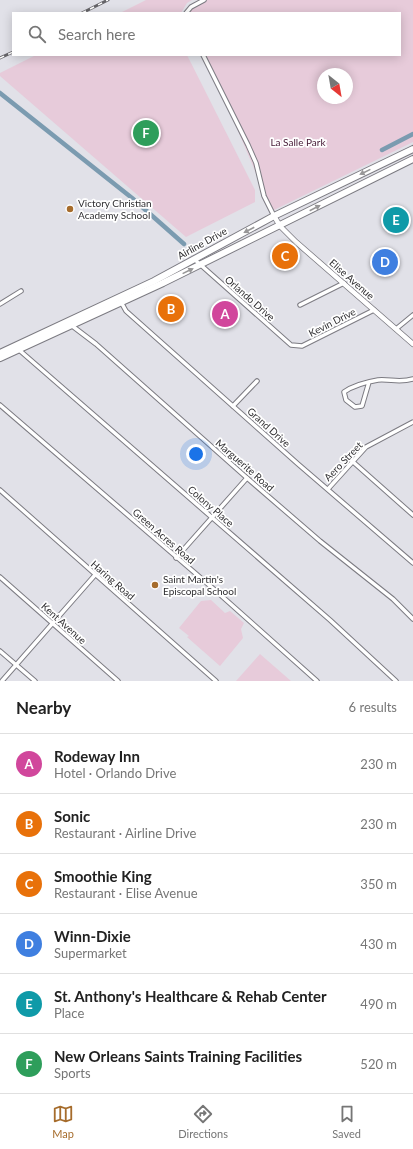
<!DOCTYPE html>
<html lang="en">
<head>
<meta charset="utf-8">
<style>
	:root { --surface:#fff; --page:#f2f2f2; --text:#222; --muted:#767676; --line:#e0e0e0; --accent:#a66c2c }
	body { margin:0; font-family:Lato,sans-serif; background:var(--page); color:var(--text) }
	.compass { position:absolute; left:317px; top:68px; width:36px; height:36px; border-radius:50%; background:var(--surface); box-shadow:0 2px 10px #0003; rotate:149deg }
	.you { position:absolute; left:196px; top:454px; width:14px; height:14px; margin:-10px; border:3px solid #fff; border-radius:50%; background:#1a73e8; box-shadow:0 0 0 6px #1a73e833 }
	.badge { display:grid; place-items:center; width:26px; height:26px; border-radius:50%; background:var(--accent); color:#fff; font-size:13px; font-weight:700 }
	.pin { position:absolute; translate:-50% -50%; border:2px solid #fff; box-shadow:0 1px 4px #0006 }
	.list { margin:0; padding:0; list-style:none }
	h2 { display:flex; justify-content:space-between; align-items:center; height:52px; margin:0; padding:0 16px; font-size:17px }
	h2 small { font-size:13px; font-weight:400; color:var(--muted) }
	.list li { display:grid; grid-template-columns:26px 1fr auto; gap:12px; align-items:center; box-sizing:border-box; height:60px; padding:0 16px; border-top:1px solid var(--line) }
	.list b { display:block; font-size:15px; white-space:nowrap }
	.list p { margin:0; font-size:13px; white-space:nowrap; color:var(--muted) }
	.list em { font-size:13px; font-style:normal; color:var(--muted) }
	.icon { flex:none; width:22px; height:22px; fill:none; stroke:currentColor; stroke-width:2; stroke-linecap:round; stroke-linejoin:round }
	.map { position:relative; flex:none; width:413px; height:681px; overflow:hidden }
	.search { position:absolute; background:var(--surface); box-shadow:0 2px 10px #0003; left:12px; right:12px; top:12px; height:44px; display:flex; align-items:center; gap:10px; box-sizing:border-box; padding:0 14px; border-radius:0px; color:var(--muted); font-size:15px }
	.sheet { height:412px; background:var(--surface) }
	nav { display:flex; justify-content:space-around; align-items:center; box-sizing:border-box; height:56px; border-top:1px solid var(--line); background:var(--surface); font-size:11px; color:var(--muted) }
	nav a { display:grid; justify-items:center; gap:2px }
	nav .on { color:var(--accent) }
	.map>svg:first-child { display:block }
</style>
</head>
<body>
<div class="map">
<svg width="413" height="681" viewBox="0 0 413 681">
	<rect width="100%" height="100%" fill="#e1e1e8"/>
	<g fill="#e7cbda" fill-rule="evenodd">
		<path d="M146 0H192L187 3 181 13H120Z"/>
		<path d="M198 0H413V142L272 211 206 55H400V13H188L187 11ZM323 74H347V98H323Z"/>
		<path d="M36 55H187L255 190V202L186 237 0 76V73Z"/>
		<path d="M211 600 225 613 230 611 244 623 241 629 243 638 220 666 187 637 189 636 179 628 201 601Z"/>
		<path d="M260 654 291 681H236Z"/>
	</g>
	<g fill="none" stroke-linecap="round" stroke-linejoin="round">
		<g stroke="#7b9bb0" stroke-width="4.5">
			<path d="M0 93 132 198 184 244"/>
			<path d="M382 150 413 134"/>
		</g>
		<defs>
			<g id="minor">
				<path d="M186 13 191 7 204 0"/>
				<path d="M203 55 248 145 256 163 264 196 274 216"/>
				<path d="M194 259 291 345 302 346 374 310"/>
				<path d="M121 302 126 311 298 464 413 563"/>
				<path d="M0 304 21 291"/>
				<path d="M300 305 344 283"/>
				<path d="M71 325 96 344 247 478 320 541 393 599 413 619"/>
				<path d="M396 329 413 315"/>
				<path d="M18 349 330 620 396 681"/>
				<path d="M369 382 362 406 355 407 346 400 344 392C354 385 366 382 378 380 390 379 400 383 413 379"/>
				<path d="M0 405 216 591 317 681"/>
				<path d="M233 406 257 381"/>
				<path d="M352 461 413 515"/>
				<path d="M328 489 366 447 413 422"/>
				<path d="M0 490 216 681"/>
				<path d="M176 558 247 478"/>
				<path d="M0 577 118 681"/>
				<path d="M0 651 35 681"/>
				<path d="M2 681 95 575"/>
			</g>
			<path id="tertiary" d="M274 216 280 226 296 242 413 344"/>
			<g id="trunk">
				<path d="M0 353 154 281 274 216 413 149"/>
				<path d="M0 358 163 283 413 159"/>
			</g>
		</defs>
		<use href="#minor" stroke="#7c7b82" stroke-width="5.5"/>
		<use href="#tertiary" stroke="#7c7b82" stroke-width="6"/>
		<use href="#trunk" stroke="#7c7b82" stroke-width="8"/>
		<use href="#minor" stroke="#fff" stroke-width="3.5"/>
		<use href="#tertiary" stroke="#fff" stroke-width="4.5"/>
		<use href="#trunk" stroke="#fff" stroke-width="6"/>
		<defs>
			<g id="rail">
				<path d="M82 13 108 0"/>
				<path d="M0 58 13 52"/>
			</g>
		</defs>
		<use href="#rail" stroke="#656468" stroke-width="3"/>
		<use href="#rail" stroke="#fff" stroke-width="1.5" stroke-dasharray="4.5" stroke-linecap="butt"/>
	</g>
	<defs><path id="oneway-solid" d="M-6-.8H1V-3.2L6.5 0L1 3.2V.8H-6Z"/></defs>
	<g fill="#989798">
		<use href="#oneway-solid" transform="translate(365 172) rotate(154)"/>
		<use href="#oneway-solid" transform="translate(315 208) rotate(-27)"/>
		<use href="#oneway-solid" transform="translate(249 230) rotate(152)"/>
		<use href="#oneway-solid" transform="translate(188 271) rotate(-26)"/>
	</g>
	<g fill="#a66c2c" stroke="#fff" stroke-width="1.5">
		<circle cx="70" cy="209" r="4"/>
		<circle cx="155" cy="585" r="4"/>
	</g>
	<g text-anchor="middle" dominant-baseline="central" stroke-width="3.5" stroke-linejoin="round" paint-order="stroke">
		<g font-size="10" fill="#451935" stroke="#fff">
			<text x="298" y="142">La Salle Park</text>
		</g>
		<g font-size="10" fill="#302f32" stroke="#fff" text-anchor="start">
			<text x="78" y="203">Victory Christian<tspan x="78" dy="12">Academy School</tspan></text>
			<text x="163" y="579">Saint Martin's<tspan x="163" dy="12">Episcopal School</tspan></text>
		</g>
		<g font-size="10" fill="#302f32" stroke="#fff">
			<text transform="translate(202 243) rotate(-29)">Airline Drive</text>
			<text transform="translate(352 279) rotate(41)">Elise Avenue</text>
			<text transform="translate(250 298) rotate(41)">Orlando Drive</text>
			<text transform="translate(332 322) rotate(-27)">Kevin Drive</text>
			<text transform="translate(269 427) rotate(42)">Grand Drive</text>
			<text transform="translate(343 461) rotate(-46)">Aero Street</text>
			<text transform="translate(245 465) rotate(41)">Marguerite Road</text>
			<text transform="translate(211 506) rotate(41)">Colony Place</text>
			<text transform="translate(164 536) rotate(41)">Green Acres Road</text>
			<text transform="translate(113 580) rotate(41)">Haring Road</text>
			<text transform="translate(64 623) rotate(42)">Kent Avenue</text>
		</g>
	</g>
</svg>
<svg class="compass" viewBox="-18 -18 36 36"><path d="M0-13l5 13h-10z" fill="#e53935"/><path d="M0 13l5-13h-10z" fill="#767676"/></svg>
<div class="you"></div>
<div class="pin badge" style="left:225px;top:314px;background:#d1479c">A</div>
<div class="pin badge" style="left:171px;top:309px;background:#e8710a">B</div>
<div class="pin badge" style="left:285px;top:256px;background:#e8710a">C</div>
<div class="pin badge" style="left:385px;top:262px;background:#3f7fe0">D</div>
<div class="pin badge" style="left:396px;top:220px;background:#0f9aa8">E</div>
<div class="pin badge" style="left:146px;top:133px;background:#2e9e5b">F</div>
<div class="search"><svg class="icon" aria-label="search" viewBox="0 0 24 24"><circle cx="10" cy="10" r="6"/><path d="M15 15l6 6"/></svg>Search here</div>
</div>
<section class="sheet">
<h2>Nearby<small>6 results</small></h2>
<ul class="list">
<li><span class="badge" style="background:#d1479c">A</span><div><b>Rodeway Inn</b><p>Hotel · Orlando Drive</p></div><em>230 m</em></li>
<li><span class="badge" style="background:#e8710a">B</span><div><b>Sonic</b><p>Restaurant · Airline Drive</p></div><em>230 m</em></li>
<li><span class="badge" style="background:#e8710a">C</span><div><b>Smoothie King</b><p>Restaurant · Elise Avenue</p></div><em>350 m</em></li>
<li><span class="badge" style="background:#3f7fe0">D</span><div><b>Winn-Dixie</b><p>Supermarket</p></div><em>430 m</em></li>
<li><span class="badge" style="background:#0f9aa8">E</span><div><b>St. Anthony's Healthcare &amp; Rehab Center</b><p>Place</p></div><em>490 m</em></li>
<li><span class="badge" style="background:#2e9e5b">F</span><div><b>New Orleans Saints Training Facilities</b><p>Sports</p></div><em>520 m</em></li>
</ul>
</section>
<nav>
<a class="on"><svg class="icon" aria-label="map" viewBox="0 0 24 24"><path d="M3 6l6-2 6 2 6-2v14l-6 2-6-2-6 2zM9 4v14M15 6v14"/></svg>Map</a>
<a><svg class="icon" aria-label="directions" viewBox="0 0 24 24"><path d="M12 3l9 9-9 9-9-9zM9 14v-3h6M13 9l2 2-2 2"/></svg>Directions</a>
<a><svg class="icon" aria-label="saved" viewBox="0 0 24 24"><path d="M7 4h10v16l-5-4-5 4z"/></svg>Saved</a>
</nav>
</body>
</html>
